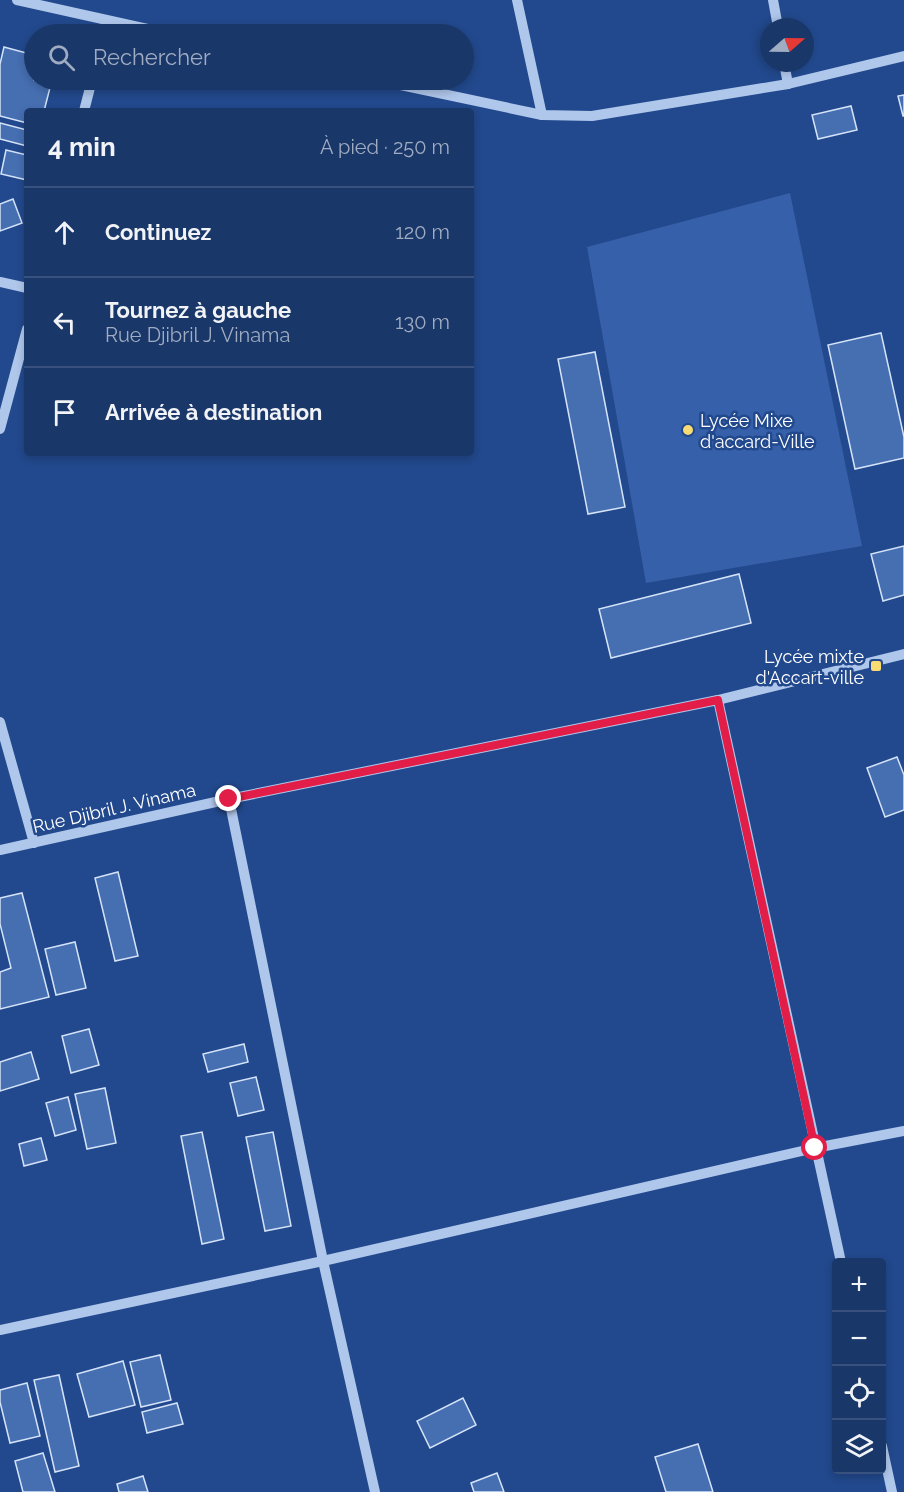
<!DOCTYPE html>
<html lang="fr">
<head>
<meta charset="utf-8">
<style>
	:root { --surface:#1a376a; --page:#274272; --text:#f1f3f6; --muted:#9facc1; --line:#38517e }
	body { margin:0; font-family:Raleway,sans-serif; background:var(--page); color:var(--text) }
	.controls { position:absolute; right:18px; bottom:18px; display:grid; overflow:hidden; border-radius:6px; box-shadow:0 3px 9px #0003 }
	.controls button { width:54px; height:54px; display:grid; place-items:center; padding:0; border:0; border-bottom:2px solid var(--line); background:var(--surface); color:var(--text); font:30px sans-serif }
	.compass { position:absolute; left:760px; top:18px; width:54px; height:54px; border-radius:50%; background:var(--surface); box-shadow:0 3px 9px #0003; rotate:70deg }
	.stop { position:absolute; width:18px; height:18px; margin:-14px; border:4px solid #e11d48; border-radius:50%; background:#fff }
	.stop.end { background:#e11d48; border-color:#fff; box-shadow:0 2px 6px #0008 }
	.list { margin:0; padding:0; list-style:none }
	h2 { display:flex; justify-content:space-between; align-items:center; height:78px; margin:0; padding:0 24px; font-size:26px }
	h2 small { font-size:20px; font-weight:400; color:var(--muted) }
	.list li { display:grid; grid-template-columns:39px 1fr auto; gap:18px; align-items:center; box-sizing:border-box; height:90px; padding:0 24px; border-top:2px solid var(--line) }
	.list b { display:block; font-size:22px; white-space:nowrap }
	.list p { margin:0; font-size:20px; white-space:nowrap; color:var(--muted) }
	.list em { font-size:20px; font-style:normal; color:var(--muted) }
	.icon { flex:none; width:33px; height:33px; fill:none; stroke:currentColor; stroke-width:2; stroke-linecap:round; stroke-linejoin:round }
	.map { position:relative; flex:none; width:904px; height:1492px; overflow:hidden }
	.search { position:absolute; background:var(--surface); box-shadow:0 3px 9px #0003; left:24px; top:24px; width:450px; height:66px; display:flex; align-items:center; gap:15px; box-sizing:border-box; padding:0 21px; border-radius:33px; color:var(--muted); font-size:22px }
	.panel { position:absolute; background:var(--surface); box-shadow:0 3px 9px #0003; left:24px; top:108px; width:450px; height:348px; border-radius:6px }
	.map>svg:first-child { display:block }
</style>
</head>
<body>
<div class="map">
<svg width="904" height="1492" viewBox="0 0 904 1492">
	<rect width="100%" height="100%" fill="#22498d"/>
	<path fill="#3661aa" d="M790 193 862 546 646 583 587 247Z"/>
	<g fill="#466fb2" stroke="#d5e3f9" stroke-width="1.5">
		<path d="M4 47 34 55V80H52L44 111H27V123L0 116V64Z"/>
		<path d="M904 95V116H903L898 96Z"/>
		<path d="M851 106 857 130 818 139 812 115Z"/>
		<path d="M0 123 27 130V146L0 139Z"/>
		<path d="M6 150 27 155V180L1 174Z"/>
		<path d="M13 199 22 223 0 231V204Z"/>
		<path d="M881 333 904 437V458L855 469 828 345Z"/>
		<path d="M595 352 625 507 588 514 558 359Z"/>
		<path d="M904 546V595L883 601 871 554Z"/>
		<path d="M739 574 751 623 611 658 599 609Z"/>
		<path d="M897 757 904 775V810L885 817 867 768Z"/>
		<path d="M118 872 138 956 115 961 95 878Z"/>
		<path d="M22 893 49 997 0 1009V972L11 968 0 924V898Z"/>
		<path d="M75 942 86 988 56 995 45 949Z"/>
		<path d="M89 1029 99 1065 71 1073 62 1036Z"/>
		<path d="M244 1044 248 1062 208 1072 203 1054Z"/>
		<path d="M31 1052 39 1079 0 1091V1062Z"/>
		<path d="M256 1077 264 1110 238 1116 230 1083Z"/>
		<path d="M105 1088 116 1143 87 1149 75 1094Z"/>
		<path d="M68 1097 76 1130 55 1136 46 1103Z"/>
		<path d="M202 1132 224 1239 202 1244 181 1136Z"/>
		<path d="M273 1132 291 1226 265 1231 246 1137Z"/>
		<path d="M41 1138 47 1160 24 1166 19 1144Z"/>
		<path d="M160 1355 171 1400 141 1407 130 1362Z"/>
		<path d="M123 1361 135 1405 89 1417 77 1374Z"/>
		<path d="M59 1375 79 1466 55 1472 34 1380Z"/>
		<path d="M27 1383 40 1436 10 1443 0 1402V1390Z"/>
		<path d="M463 1398 476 1425 430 1448 417 1421Z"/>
		<path d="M177 1403 183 1424 147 1433 142 1412Z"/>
		<path d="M698 1444 713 1492H666L655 1457Z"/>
		<path d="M43 1453 55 1492H23L15 1461Z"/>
		<path d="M497 1473 504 1492H474L471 1483Z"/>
		<path d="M143 1476 148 1492H119L117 1484Z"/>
	</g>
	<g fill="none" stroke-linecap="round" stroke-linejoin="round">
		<g stroke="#b0c7ec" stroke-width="10">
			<path d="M17 0 170 34"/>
			<path d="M517 0 542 115"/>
			<path d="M773 0 778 27"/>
			<path d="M104 34 107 21"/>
			<path d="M784 63 788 84"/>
			<path d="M377 80 542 115 592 116 788 84 904 56"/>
			<path d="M84 111 92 80"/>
			<path d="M0 282 27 288"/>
			<path d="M0 429 27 329"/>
			<path d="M718 700 841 1262"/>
			<path d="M0 722 34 843"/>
			<path d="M229 799 323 1261 375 1492"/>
			<path d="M0 850 229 799 718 700 904 654"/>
			<path d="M0 1330 323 1261 815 1148 904 1131"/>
			<path d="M882 1446 892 1492"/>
		</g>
	</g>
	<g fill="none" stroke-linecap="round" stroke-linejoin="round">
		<path stroke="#e11d48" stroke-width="8" d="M229 799 718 700 815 1148"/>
	</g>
	<g fill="#f8db72" stroke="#22498d" stroke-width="2">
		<circle cx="688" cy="430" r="6"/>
		<rect x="870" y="660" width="12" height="12" rx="3"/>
	</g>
	<g text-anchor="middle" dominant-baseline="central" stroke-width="5" stroke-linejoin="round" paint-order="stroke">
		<g font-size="18" fill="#fff" stroke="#22498d" text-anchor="start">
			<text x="700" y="420">Lycée Mixe<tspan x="700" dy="21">d'accard-Ville</tspan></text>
			<text x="864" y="656" text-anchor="end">Lycée mixte<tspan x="864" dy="21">d'Accart-ville</tspan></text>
		</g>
		<g font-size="18" fill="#fff" stroke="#22498d">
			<text transform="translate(114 808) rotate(-13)">Rue Djibril J. Vinama</text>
		</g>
	</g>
</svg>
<div class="controls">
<button>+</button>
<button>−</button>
<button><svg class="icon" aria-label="locate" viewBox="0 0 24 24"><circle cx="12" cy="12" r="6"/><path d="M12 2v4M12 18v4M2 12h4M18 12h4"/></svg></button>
<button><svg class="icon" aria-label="layers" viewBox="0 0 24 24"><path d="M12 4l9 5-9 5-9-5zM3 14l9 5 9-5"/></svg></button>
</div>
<svg class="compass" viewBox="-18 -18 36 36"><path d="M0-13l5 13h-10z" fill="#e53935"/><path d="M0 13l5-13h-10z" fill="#9facc1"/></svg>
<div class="stop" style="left:815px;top:1148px"></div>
<div class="stop end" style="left:229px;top:799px"></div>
<div class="search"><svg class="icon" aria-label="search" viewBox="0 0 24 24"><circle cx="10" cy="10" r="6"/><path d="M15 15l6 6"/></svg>Rechercher</div>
<section class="panel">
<h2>4 min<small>À pied · 250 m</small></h2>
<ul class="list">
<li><svg class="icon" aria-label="ahead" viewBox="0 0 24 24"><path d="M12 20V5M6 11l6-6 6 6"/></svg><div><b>Continuez</b></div><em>120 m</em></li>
<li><svg class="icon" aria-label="left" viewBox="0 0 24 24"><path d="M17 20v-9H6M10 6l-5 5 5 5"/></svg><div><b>Tournez à gauche</b><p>Rue Djibril J. Vinama</p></div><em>130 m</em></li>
<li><svg class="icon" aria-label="arrive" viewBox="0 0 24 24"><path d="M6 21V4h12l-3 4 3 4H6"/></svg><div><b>Arrivée à destination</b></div></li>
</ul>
</section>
</div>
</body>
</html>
